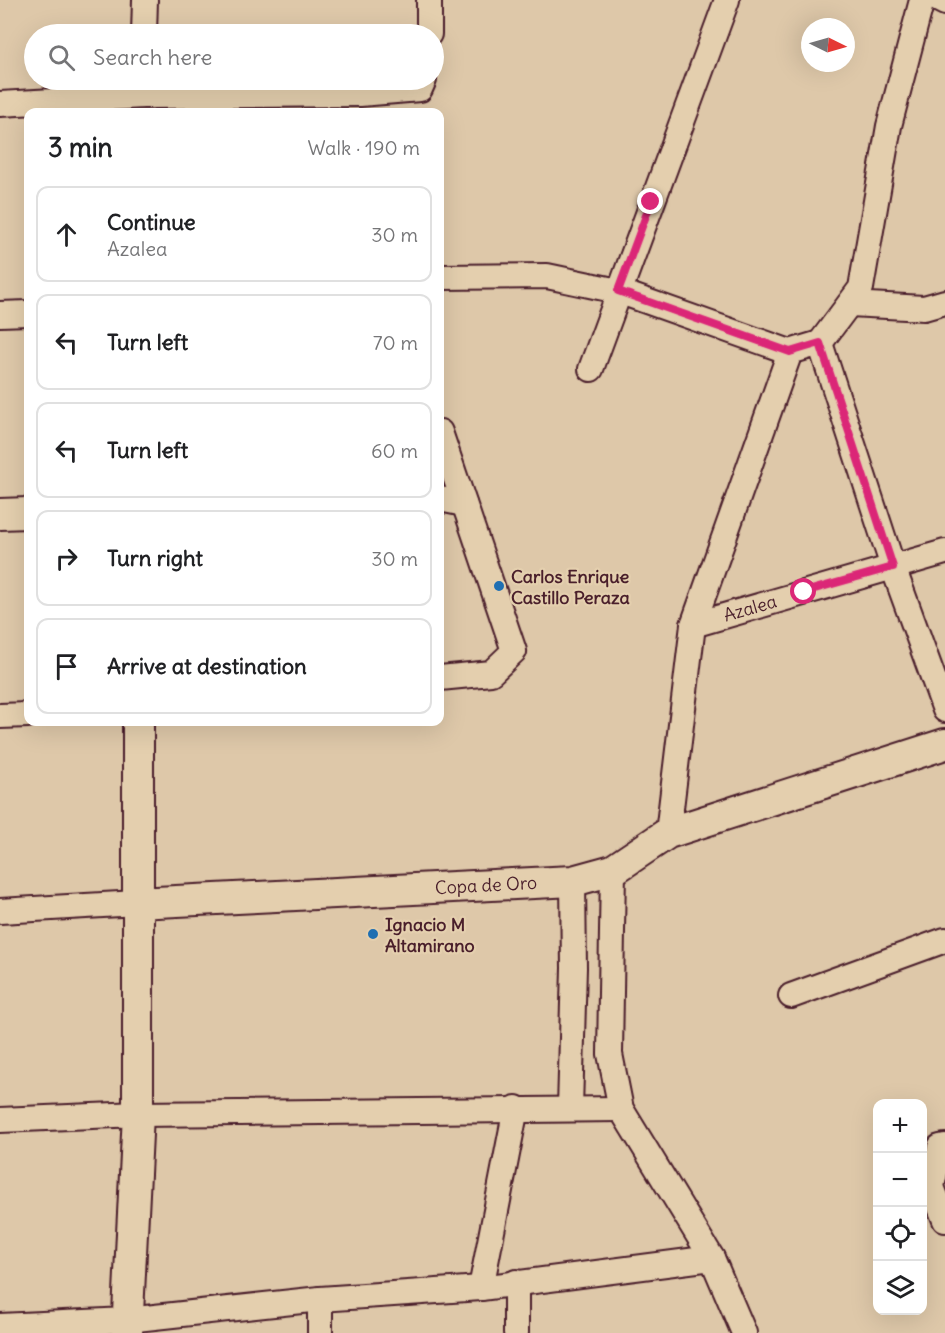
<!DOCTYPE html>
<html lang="en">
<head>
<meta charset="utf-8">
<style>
	:root { --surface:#fff; --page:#f6f6f6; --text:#202124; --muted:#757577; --line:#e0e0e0 }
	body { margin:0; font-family:Delius,sans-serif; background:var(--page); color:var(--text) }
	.controls { position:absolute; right:18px; bottom:18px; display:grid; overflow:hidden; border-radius:12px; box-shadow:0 6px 24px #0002 }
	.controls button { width:54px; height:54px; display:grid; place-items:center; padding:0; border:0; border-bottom:2px solid var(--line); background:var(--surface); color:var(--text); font:30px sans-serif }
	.compass { position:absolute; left:801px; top:18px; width:54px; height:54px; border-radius:50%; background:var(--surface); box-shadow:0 6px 24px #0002; rotate:95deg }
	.stop { position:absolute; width:18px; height:18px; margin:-14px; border:4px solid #db2777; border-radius:50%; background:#fff }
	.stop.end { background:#db2777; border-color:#fff; box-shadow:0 2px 6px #0008 }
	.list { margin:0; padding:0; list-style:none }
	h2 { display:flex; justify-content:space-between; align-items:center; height:78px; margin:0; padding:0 24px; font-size:26px }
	h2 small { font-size:20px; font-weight:400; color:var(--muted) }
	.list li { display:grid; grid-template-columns:39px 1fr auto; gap:18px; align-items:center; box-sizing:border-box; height:96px; margin:0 12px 12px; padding:0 12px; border:2px solid var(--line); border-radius:12px }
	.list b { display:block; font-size:22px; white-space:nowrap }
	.list p { margin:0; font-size:20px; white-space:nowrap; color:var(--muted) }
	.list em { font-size:20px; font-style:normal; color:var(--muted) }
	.icon { flex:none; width:33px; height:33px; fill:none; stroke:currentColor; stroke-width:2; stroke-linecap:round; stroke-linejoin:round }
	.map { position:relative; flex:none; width:945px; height:1333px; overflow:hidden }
	.search { position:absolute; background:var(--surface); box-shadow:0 6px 24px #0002; left:24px; top:24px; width:420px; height:66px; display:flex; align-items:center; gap:15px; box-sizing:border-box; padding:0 21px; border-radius:33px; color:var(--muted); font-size:22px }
	.panel { position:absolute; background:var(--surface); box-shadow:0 6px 24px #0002; left:24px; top:108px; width:420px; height:618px; border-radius:12px }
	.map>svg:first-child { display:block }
</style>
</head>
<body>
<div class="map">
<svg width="945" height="1333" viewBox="0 0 945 1333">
	<rect width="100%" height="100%" fill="#dec8a9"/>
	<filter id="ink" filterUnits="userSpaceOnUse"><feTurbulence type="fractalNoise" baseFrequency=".0167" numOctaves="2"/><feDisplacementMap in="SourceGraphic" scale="12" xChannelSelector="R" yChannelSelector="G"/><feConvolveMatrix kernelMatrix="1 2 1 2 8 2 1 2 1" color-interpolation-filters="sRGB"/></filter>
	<g filter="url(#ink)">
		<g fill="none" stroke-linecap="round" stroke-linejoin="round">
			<defs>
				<g id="minor">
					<path d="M429 0V34"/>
					<path d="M939 0 945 3"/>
					<path d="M144 34 145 0"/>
					<path d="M0 104 143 96 360 94 420 89 424 80"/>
					<path d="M440 277 547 276 618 291 790 352 820 343 893 567 945 710"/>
					<path d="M850 304 924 308 945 302"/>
					<path d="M0 314 28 313"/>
					<path d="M820 343 861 288 889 126 922 0"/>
					<path d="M591 369 727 0"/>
					<path d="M440 432 514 651 491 673 440 678"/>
					<path d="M440 499 464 504"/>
					<path d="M693 625 945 552"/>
					<path d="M0 716 28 715"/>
					<path d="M668 833 693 625 790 352"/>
					<path d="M613 870 610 1054 621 1109 712 1258 744 1333"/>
					<path d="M0 911 137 903"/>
					<path d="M791 996 945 940"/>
					<path d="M570 1108 574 968 573 881"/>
					<path d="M0 1120 138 1114 621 1109"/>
					<path d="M945 1146 940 1147 932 1187 945 1220"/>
					<path d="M481 1288 516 1108"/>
					<path d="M0 1326 127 1320 320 1299 481 1288 712 1258"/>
					<path d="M320 1333V1299"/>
					<path d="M516 1333V1282"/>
				</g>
				<g id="tertiary">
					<path d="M0 514 28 513"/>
					<path d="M137 903 573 881 613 870 668 833 945 744"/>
					<path d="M127 1333 138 1114V722"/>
				</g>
			</defs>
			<use href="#minor" stroke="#4a1f2b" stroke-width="28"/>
			<use href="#tertiary" stroke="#4a1f2b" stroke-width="34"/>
			<use href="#minor" stroke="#e4cfae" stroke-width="24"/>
			<use href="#tertiary" stroke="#e4cfae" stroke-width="30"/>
		</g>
	</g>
	<g fill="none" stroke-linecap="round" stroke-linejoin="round" filter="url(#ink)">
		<path stroke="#db2777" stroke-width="8" d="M651 202 618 291 790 352 820 343 893 567 804 592"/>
	</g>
	<g fill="#1f6fb2" stroke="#e4cfae" stroke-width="2">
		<circle cx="499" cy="586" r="6"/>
		<circle cx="373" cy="934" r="6"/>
	</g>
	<g text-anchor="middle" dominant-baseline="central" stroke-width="4.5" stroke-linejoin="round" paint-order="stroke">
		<g font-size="18" font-weight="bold" fill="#4a1f2b" stroke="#e4cfae" text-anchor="start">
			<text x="511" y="576">Carlos Enrique<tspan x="511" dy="21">Castillo Peraza</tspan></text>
			<text x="385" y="924">Ignacio M<tspan x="385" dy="21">Altamirano</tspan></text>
		</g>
		<g font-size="18" fill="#4a1f2b" stroke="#e4cfae">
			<text transform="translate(750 608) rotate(-16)">Azalea</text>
			<text transform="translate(486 885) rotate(-3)">Copa de Oro</text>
		</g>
	</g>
</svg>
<div class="controls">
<button>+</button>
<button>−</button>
<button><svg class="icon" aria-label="locate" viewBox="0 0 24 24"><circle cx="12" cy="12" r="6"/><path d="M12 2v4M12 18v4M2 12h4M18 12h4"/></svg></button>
<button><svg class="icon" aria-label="layers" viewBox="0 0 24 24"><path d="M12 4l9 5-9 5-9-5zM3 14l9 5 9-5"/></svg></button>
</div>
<svg class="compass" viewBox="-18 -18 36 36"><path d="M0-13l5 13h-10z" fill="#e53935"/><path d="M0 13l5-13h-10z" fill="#757577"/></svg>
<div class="stop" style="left:804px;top:592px"></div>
<div class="stop end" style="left:651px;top:202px"></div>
<div class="search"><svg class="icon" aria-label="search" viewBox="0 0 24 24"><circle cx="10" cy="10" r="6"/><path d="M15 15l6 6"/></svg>Search here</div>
<section class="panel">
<h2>3 min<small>Walk · 190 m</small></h2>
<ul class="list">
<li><svg class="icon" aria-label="ahead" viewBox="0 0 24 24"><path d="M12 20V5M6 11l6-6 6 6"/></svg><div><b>Continue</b><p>Azalea</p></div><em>30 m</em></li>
<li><svg class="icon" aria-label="left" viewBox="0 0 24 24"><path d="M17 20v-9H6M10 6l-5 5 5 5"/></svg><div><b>Turn left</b></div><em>70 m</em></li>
<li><svg class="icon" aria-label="left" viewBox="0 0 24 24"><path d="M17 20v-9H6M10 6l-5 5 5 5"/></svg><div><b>Turn left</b></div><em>60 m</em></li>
<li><svg class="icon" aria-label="right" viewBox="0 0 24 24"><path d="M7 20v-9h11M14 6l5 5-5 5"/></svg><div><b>Turn right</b></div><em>30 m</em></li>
<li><svg class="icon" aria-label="arrive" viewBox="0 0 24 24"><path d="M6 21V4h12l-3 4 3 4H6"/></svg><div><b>Arrive at destination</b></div></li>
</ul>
</section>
</div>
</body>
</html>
